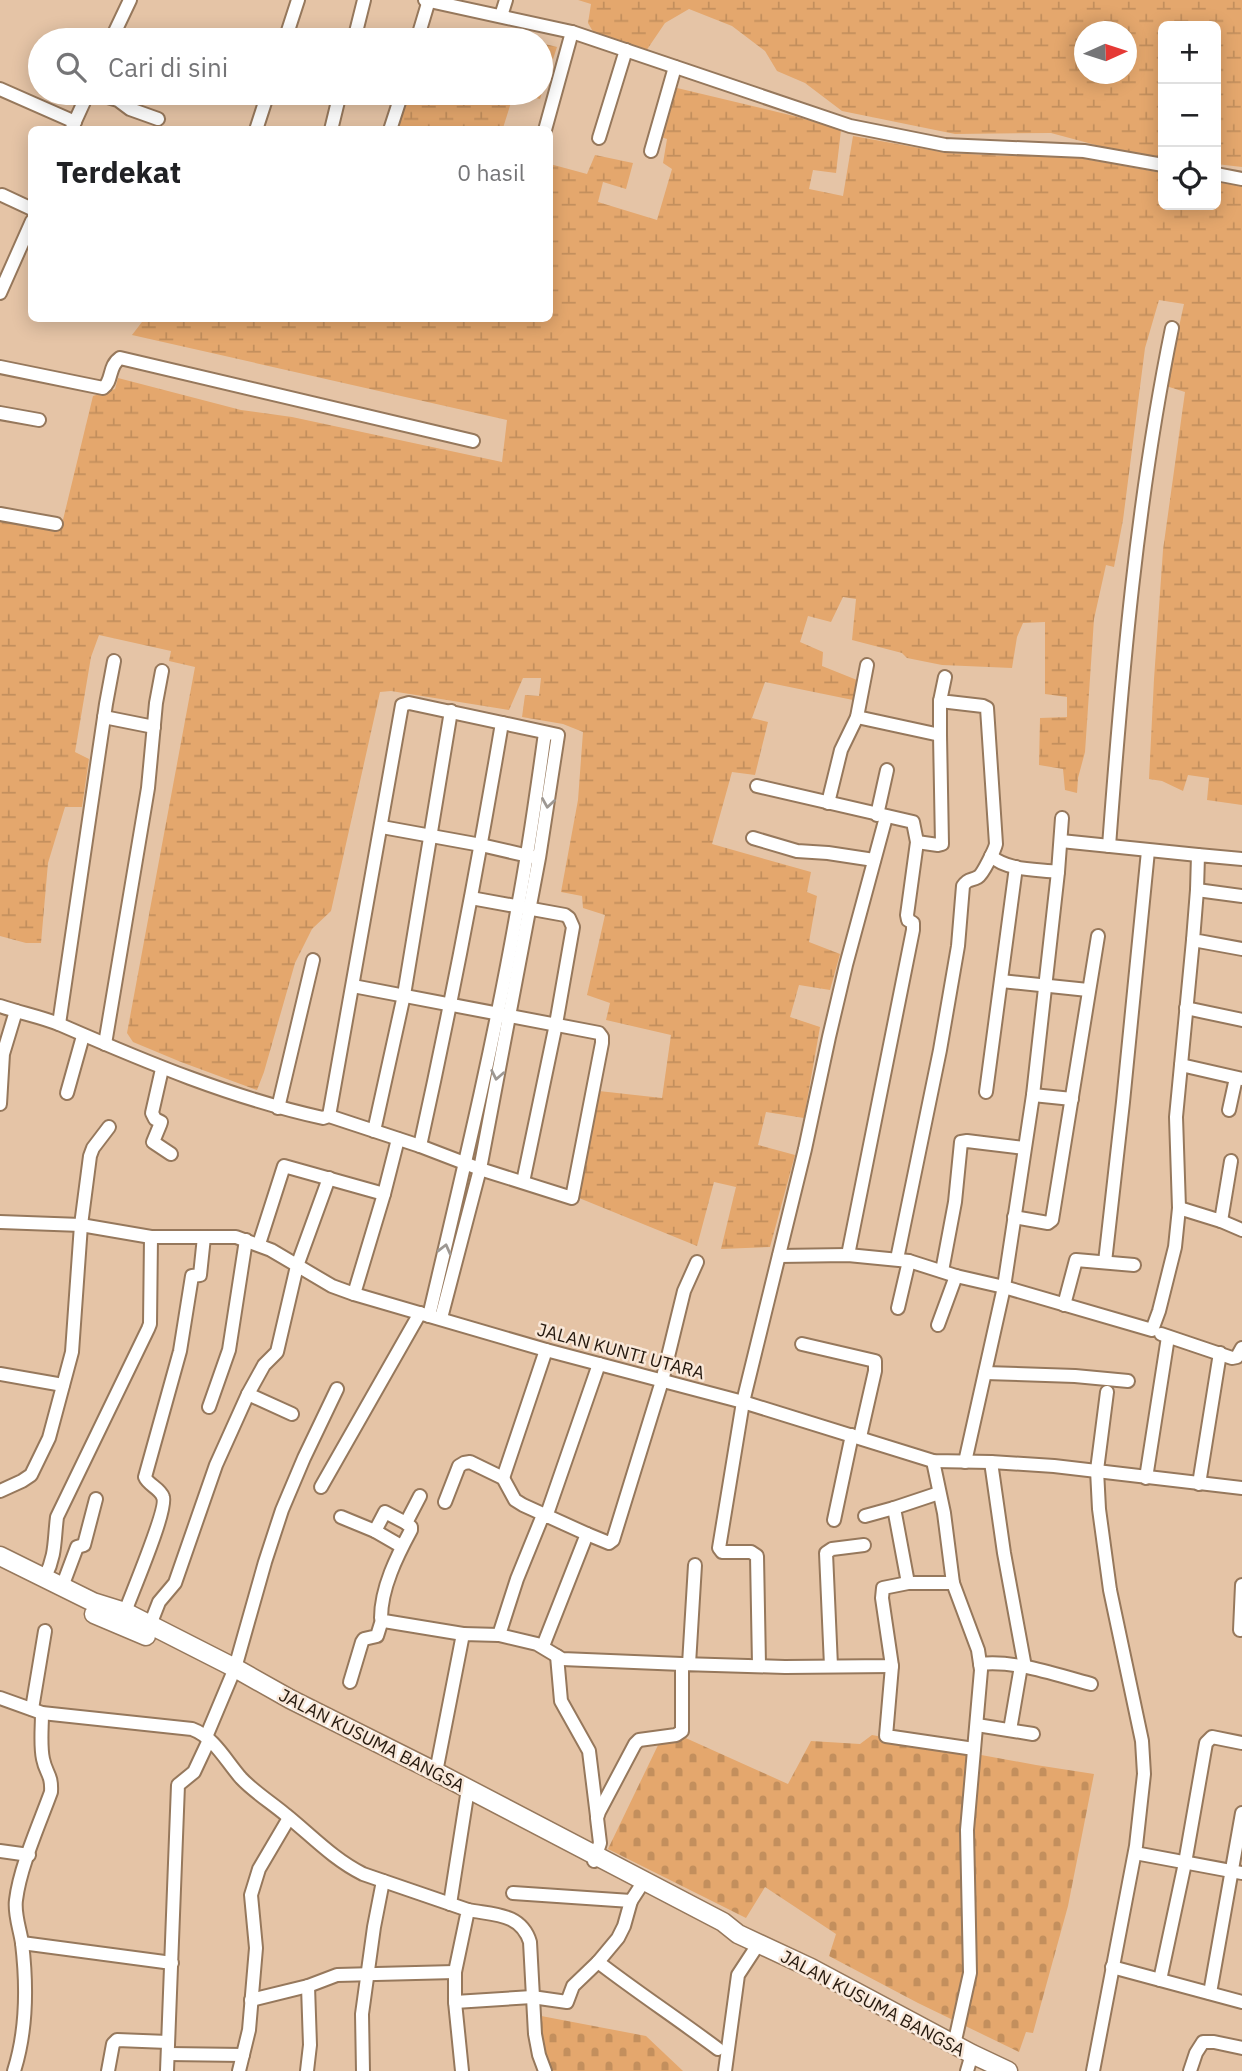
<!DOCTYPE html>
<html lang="id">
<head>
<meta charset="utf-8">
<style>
	:root { --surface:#fff; --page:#f2f2f2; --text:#202124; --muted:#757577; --line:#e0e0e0 }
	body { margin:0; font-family:"IBM Plex Sans",sans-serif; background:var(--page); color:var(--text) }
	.controls { position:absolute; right:21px; top:21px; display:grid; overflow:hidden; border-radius:10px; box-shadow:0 4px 18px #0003 }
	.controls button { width:63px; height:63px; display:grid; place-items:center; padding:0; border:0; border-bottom:2px solid var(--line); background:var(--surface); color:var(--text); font:35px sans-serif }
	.compass { position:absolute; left:1074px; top:21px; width:63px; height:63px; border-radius:50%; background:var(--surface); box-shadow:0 4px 18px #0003; rotate:87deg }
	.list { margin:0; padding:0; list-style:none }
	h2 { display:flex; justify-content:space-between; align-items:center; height:91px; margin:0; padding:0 28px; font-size:30px }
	h2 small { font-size:23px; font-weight:400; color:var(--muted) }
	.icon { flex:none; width:38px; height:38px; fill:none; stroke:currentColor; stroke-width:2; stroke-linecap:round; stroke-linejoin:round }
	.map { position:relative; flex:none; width:1242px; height:2071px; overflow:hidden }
	.search { position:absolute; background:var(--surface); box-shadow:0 4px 18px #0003; left:28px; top:28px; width:525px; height:77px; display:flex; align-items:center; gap:18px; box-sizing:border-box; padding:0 24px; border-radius:38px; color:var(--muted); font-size:26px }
	.panel { position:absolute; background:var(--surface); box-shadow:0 4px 18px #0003; left:28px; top:126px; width:525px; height:196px; border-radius:10px }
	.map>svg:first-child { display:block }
</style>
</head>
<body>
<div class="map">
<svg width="1242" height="2071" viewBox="0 0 1242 2071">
	<defs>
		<pattern id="wetland-marsh" width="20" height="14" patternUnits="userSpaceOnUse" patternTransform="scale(1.75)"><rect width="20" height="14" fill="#e4a76d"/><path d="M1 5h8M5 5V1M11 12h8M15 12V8" fill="none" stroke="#c38f5d"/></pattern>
		<pattern id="cemetery-stones" width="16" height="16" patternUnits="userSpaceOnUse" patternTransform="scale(1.75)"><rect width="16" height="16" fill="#e4a76d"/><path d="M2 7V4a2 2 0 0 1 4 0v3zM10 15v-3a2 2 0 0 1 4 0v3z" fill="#c38f5d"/></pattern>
	</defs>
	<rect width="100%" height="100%" fill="#e5c4a6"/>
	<g fill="url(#wetland-marsh)" fill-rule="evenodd">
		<path d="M578 0H1242V167L1216 164V26H1163V157L1118 151 1051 133 955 134 842 111 805 83 777 71 765 51 732 26 689 9 665 23 646 51 595 35 588 23 591 4ZM1084 32H1126V74H1084Z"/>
		<path d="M541 43 557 47 540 99 516 93H541Z"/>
		<path d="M677 88 798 117 841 130 836 173 813 170 809 189 843 196 853 136 947 153 1008 156 1056 154 1163 173V205H1216V182L1242 186V805L1207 800 1209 778 1188 775 1183 791 1162 781 1149 779 1154 679 1163 550 1185 392 1166 386 1184 304 1159 300 1145 348 1123 520 1114 567 1106 565 1094 619 1085 752 1078 778 1077 793 1065 790 1063 769 1039 765 1040 718 1067 717V697L1045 694V622L1023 623 1017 637 1012 668 942 665 907 658 902 653 852 640 856 599 843 597 831 622 808 616 800 642 823 652 822 666 857 680 853 700 765 682 752 718 768 722 755 775 732 772 712 844 811 872 807 892 817 896 809 942 840 954 830 990 799 985 790 1017 820 1027 804 1118 766 1112 758 1145 795 1155 770 1247 721 1249 736 1187 714 1182 697 1246 579 1198 599 1091 662 1098 671 1035 606 1020 610 1003 587 995 605 915 583 908 582 896 561 892 578 800 583 732 563 724 522 717 525 695 539 696 541 678H523L509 710 391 691 380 692 331 911 312 929 295 963 264 1072 257 1090 181 1062 133 1042 127 1033 195 667 169 661 171 651 99 635 91 657 75 752 89 759 82 807H65L48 863 41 943H26L0 936V520L61 528 93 396 115 389 118 378 241 410 292 417 502 462 507 420 132 335 145 318H550V164L587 174 595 155 633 163 626 189 603 182 598 202 657 220 672 169 663 163 667 139 661 137Z"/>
		<path d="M404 93H514L503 128 505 129 396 130Z"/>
	</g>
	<g fill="url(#cemetery-stones)">
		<path d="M679 1735 788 1784 811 1741 860 1744 872 1735 1036 1765 1094 1774 1068 1906 1033 2033 1026 2032 1019 2052 918 2003 829 1956 836 1934 765 1887 746 1918 608 1849 660 1741Z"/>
		<path d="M536 2015 646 2036 683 2071H548Z"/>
	</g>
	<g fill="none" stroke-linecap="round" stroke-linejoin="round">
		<defs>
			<g id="street">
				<path d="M425 0 572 32 850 126 945 145 1084 151 1163 165"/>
				<path d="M501 16 506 0"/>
				<path d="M111 40 130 0"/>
				<path d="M285 40 298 0"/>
				<path d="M354 40 364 0"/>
				<path d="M417 40 429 0"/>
				<path d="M0 89 75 122"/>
				<path d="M94 93 118 100 130 109 158 119"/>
				<path d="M72 128 88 93"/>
				<path d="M256 130 268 93"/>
				<path d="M331 130 340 93"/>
				<path d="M390 130 402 93"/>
				<path d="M545 130 572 32"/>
				<path d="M599 138 626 50"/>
				<path d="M651 151 675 67"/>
				<path d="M1216 174 1242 179"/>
				<path d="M2 195 32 209"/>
				<path d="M0 293 32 221"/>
				<path d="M0 367 103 388C113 381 108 366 120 358L473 441"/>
				<path d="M0 413 39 420"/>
				<path d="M0 514 56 524"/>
				<path d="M104 717 154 727"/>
				<path d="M857 717 940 735 942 844 938 845 917 842"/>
				<path d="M940 735V701"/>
				<path d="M757 786 913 822 917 842 907 915 908 920 913 923V930L848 1255"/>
				<path d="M828 803 841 750 857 717 867 665"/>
				<path d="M877 815 887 770"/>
				<path d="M382 827 481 845 533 857"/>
				<path d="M753 838 797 851 828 853 874 860"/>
				<path d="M1061 841 1198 855"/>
				<path d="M1109 846C1122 673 1137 498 1172 328"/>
				<path d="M991 856C1008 871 1037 869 1058 872"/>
				<path d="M1242 859 1198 855 1197 890 1193 940 1242 949"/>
				<path d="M1197 890 1242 896"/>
				<path d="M471 898 565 915 569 918 573 927 556 1024 523 1182"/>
				<path d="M1001 981 1088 990"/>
				<path d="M0 1006C20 1013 42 1017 61 1025 146 1062 232 1098 323 1118L329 1116 420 1146 480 1169 572 1198 602 1043V1037L599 1033 353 986"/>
				<path d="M1186 1008 1242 1020"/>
				<path d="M59 1024 106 704 114 661"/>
				<path d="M105 1044 148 788 156 703 162 671"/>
				<path d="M1181 1065 1242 1079"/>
				<path d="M162 1069 152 1113 155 1119 161 1122 160 1125 153 1142 171 1154"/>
				<path d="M986 1092 1016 867"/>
				<path d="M67 1093 83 1036"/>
				<path d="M1033 1095 1072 1099"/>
				<path d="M0 1104 3 1054 16 1011"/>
				<path d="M278 1108 313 960"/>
				<path d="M1229 1110 1236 1078"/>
				<path d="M329 1116 402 705 409 703 558 735 539 858 480 1169 441 1318"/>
				<path d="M374 1131 404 995 451 711"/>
				<path d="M420 1146C451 1006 478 865 502 723"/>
				<path d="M1179 1208 1221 1221 1242 1230"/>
				<path d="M1014 1217 1048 1223 1052 1220 1098 936"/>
				<path d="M1221 1221 1231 1161"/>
				<path d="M0 1222 81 1225 151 1237H236L271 1250 332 1286 354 1294 546 1350 743 1402 933 1461 991 1462 1054 1466 1242 1488"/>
				<path d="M259 1244 284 1166 384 1194"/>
				<path d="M779 1256 848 1255 909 1261 956 1276 1004 1287 1152 1330 1159 1311 1175 1247 1179 1208 1176 1117 1193 940"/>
				<path d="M897 1259 940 1050 958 946 963 886C968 878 971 881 978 877 983 874 995 849 996 844L987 708 983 706 940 701 945 677"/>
				<path d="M1105 1262 1123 1102 1148 851"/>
				<path d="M942 1271 955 1202 961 1142 967 1141 1024 1148"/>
				<path d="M354 1294 384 1194 398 1139"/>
				<path d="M1064 1305 1076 1260 1134 1265"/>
				<path d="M898 1308 909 1261"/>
				<path d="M429 1316C461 1180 494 1044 518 906 529 849 537 791 545 733"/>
				<path d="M938 1325 956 1276"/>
				<path d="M1161 1334 1232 1358 1237 1357 1242 1348"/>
				<path d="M802 1344 875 1361V1371L860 1437"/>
				<path d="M985 1373 1075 1376 1128 1381"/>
				<path d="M0 1374 63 1385"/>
				<path d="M248 1394 292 1414"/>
				<path d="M209 1407 229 1350 246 1240"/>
				<path d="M933 1461 944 1513 953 1583 978 1650 981 1670 967 1830 970 1973 954 2045"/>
				<path d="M965 1462 1004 1287 1033 1095 1058 872 1062 818"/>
				<path d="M991 1462 1004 1553 1025 1667"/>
				<path d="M503 1478 546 1350"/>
				<path d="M1146 1478 1168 1337"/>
				<path d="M1199 1484 1220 1353"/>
				<path d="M321 1487 420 1313"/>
				<path d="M0 1491 22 1481 31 1475 49 1438 72 1352 81 1225 90 1156 93 1148 109 1127"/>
				<path d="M420 1496 406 1523 411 1527V1530C397 1556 381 1588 381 1618L384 1621 463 1634"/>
				<path d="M445 1502 459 1466 464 1463 470 1462 503 1478 515 1500 523 1505 587 1534 543 1646"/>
				<path d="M865 1516 894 1508"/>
				<path d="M341 1517 375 1531"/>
				<path d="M546 1517 599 1364"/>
				<path d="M834 1520 852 1435"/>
				<path d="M587 1534 609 1543 613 1540 662 1381 684 1291 697 1262"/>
				<path d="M401 1546 375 1531 385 1512 406 1523"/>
				<path d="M45 1577C56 1555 54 1541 57 1517L148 1329 150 1324 151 1237"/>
				<path d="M908 1583 894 1508 939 1493"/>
				<path d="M62 1587 77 1547 84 1545 96 1499"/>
				<path d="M125 1612C131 1595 168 1509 163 1497 160 1488 148 1485 145 1477L180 1351 192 1276 200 1275 204 1237"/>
				<path d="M150 1625 159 1602 175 1583 216 1465 248 1394 264 1365 277 1352 297 1266 329 1178"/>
				<path d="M1240 1630 1242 1585"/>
				<path d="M499 1635 517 1579 543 1515"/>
				<path d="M557 1656 561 1701 589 1751 597 1816"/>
				<path d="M689 1664 695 1565"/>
				<path d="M980 1664C1017 1660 1056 1675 1091 1684"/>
				<path d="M759 1665 757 1556 751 1552H722L719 1548 743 1402 805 1149 829 1037 846 965 886 817"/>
				<path d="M831 1666 826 1553 832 1549 864 1545"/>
				<path d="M892 1666 886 1736 974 1749"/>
				<path d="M350 1682 362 1642 364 1639 377 1636 382 1620"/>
				<path d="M0 1698 42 1713 192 1729C214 1737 226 1761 241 1778 254 1792 272 1803 286 1815 312 1836 333 1859 363 1874L468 1910 455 1972V2002L462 2071"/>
				<path d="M32 1709 45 1631"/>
				<path d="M977 1725 1033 1734"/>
				<path d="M1010 1730 1021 1666"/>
				<path d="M206 1737 235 1668 265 1562 282 1510 304 1458 337 1389"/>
				<path d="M436 1772 463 1634 499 1635 537 1644 562 1659 682 1664"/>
				<path d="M0 1851 29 1855"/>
				<path d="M1135 1853 1242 1873"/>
				<path d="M594 1861 600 1843 597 1818 599 1812 635 1744 639 1740 676 1735 682 1731V1664L785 1667 892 1666 882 1598 883 1588 908 1583H953"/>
				<path d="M513 1893 631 1901"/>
				<path d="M450 1904 468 1789"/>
				<path d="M468 1910C494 1915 521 1913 530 1942L535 2034 539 2055 545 2071"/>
				<path d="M22 1943 172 1963"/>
				<path d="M598 1962C637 1992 678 2019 718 2049"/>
				<path d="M1112 1967 1242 2002"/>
				<path d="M1160 1980 1185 1863 1206 1743 1212 1737 1242 1743"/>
				<path d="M1210 1993 1242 1813"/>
				<path d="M251 2000 308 1986 337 1975 455 1972"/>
				<path d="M455 2002 532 1997 567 2002 573 1986 598 1962 618 1938 624 1926 631 1901 644 1881"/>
				<path d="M168 2054 243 2055"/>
				<path d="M14 2071C27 2030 27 1985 22 1943 20 1929 14 1914 16 1900 20 1867 39 1825 51 1792 52 1774 46 1774 43 1759 40 1745 42 1728 42 1713"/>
				<path d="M108 2071 113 2044 117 2040 168 2042"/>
				<path d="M167 2071 178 1785 194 1772 209 1740"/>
				<path d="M239 2071 249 2030 256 1948 251 1895 259 1869 289 1818"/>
				<path d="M307 2071 310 2045 308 1986"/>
				<path d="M363 2071 362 2014 374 1927 383 1881"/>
				<path d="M725 2071 738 1975 759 1943"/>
				<path d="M967 2071 972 2054"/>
				<path d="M1093 2071 1136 1846 1144 1774 1142 1741 1110 1590 1099 1509 1097 1470 1107 1392"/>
				<path d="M1190 2071 1196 2053 1203 2042H1214L1242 2048"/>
			</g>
			<g id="secondary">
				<path d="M0 1556 93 1602 125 1612 235 1668 290 1699 436 1772 723 1922 738 1934 811 1968 972 2054 1008 2071"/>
				<path d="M94 1614 146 1636"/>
			</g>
		</defs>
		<use href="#street" stroke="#96785c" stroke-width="16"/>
		<use href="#secondary" stroke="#96785c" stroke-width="21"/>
		<use href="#street" stroke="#fff" stroke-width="12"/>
		<use href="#secondary" stroke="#fff" stroke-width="18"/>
	</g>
	<defs><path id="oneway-chevron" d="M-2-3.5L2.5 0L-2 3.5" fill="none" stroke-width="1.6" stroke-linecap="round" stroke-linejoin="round" transform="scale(1.75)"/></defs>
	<g stroke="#9d9893">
		<use href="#oneway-chevron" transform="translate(548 803) rotate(99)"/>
		<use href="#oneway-chevron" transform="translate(497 1075) rotate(101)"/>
		<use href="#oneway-chevron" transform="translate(445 1249) rotate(-76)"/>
	</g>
	<g text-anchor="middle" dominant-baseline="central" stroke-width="5" stroke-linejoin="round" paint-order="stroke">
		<g font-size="18" fill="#25190e" stroke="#f9e8d9">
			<text transform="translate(621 1351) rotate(15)">JALAN KUNTI UTARA</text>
			<text transform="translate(372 1740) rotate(27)">JALAN KUSUMA BANGSA</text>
			<text transform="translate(873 2003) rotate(28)">JALAN KUSUMA BANGSA</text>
		</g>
	</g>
</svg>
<div class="controls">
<button>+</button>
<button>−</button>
<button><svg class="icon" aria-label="locate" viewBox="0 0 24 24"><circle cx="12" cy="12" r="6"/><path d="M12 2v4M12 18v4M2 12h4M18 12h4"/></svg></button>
</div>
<svg class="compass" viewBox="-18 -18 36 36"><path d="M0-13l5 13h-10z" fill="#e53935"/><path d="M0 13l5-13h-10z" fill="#757577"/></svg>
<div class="search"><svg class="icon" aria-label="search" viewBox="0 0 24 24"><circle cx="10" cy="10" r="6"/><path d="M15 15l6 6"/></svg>Cari di sini</div>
<section class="panel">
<h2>Terdekat<small>0 hasil</small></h2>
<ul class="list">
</ul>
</section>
</div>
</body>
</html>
